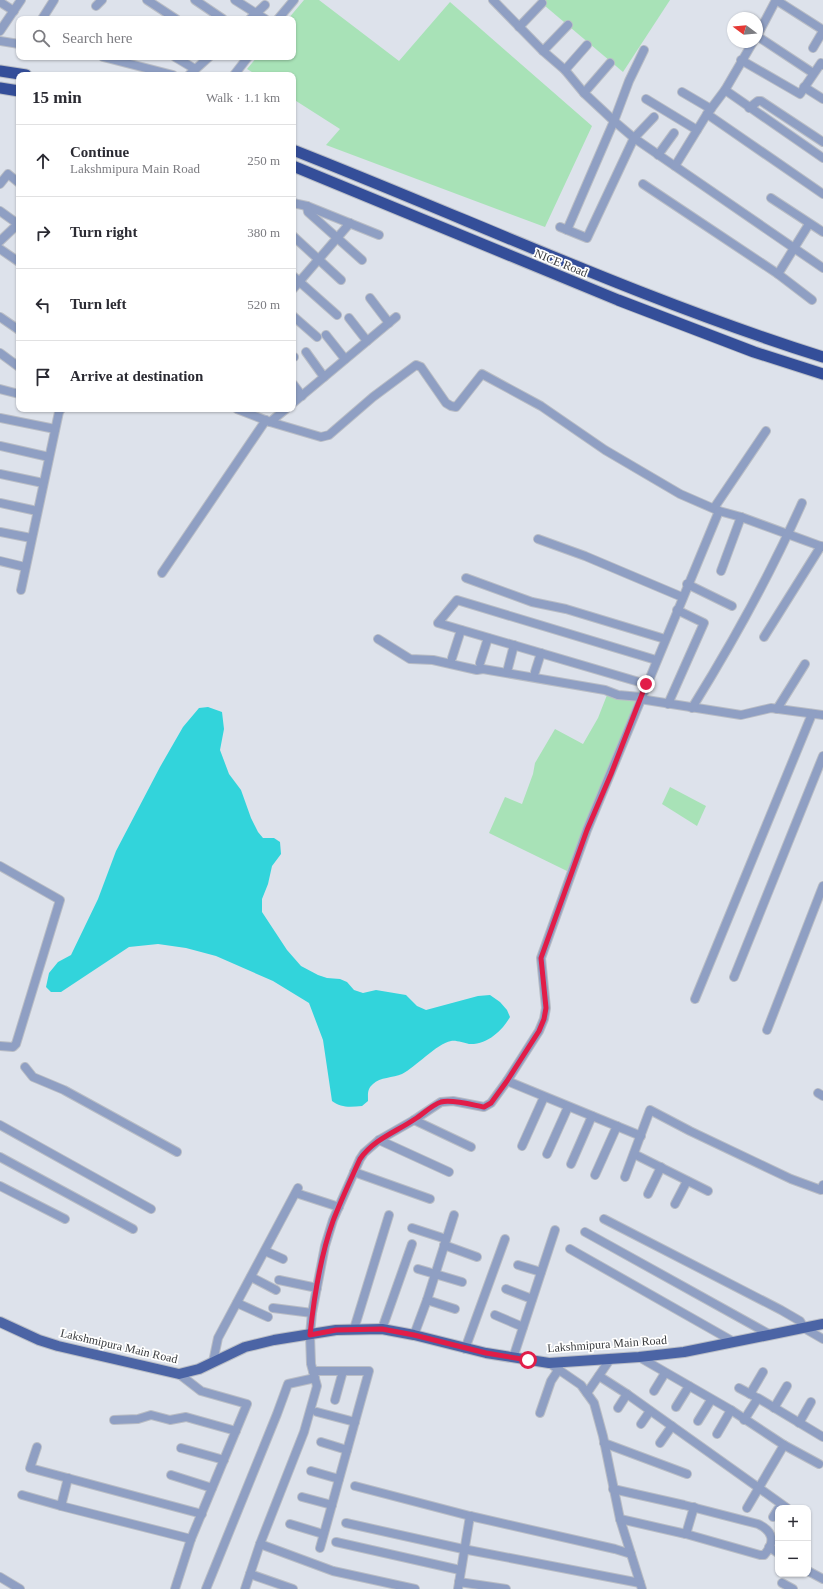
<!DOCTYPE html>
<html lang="en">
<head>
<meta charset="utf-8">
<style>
	:root { --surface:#fff; --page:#f7f7f7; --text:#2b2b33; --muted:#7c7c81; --line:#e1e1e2 }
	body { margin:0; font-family:Georgia,serif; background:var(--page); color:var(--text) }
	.controls { position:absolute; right:12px; bottom:12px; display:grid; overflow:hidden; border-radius:8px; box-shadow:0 1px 3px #0004 }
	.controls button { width:36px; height:36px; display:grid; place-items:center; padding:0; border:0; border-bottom:1px solid var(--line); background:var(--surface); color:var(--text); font:20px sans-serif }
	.compass { position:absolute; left:727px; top:12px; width:36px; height:36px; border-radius:50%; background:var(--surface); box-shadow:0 1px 3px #0004; rotate:286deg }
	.stop { position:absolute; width:12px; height:12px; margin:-9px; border:3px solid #e11d48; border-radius:50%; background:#fff }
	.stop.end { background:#e11d48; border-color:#fff; box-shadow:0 1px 4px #0008 }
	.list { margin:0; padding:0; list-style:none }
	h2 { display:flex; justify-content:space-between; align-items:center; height:52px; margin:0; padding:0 16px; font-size:17px }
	h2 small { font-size:13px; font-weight:400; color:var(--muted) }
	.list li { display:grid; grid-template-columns:26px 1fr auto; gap:12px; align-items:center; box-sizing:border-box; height:72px; padding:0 16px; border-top:1px solid var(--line) }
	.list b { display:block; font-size:15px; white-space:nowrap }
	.list p { margin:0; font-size:13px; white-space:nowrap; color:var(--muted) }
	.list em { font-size:13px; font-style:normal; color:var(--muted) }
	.icon { flex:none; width:22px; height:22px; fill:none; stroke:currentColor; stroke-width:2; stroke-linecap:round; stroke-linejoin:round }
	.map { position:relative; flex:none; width:823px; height:1589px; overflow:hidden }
	.search { position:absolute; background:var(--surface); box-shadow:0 1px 3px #0004; left:16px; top:16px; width:280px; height:44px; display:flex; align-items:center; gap:10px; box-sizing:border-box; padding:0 14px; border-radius:8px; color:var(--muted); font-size:15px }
	.panel { position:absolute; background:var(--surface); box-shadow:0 1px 3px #0004; left:16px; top:72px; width:280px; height:340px; border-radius:8px }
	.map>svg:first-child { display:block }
</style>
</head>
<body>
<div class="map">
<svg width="823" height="1589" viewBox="0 0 823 1589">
	<rect width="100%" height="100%" fill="#dde2eb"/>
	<g fill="#a8e2b7">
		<path d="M304 0H319L399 61 450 2 592 126 545 227 326 145 340 129 293 99V75H257L247 69 257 57H293V19H288Z"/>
		<path d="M538 0H670L623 72Z"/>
		<path d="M607 695 636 700 567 871 489 833 505 797 522 804 533 774 535 763 555 729 583 744 598 718Z"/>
		<path d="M670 787 706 806 697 826 662 804Z"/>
	</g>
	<path fill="#32d4db" d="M208 707 222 712 224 729 220 750 229 774 241 790 251 818 258 832 263 838H274L280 842 281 854 272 866 268 884 262 899V912L287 950 301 966 318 975 327 978 340 979 347 982 354 990 363 993 376 990 406 995 417 1006 426 1010 478 996 490 995 500 1002 507 1010 510 1017C502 1031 487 1045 469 1044 464 1043 456 1040 451 1041 436 1044 416 1067 402 1074 393 1078 380 1077 373 1084 367 1089 368 1094 368 1101L362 1106C350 1107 341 1108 332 1101L323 1040 309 1003 273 981 216 956 186 948 158 944 129 947 61 992H51L46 987 49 973 58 962 71 955 98 899 116 851 160 767 183 727 199 708Z"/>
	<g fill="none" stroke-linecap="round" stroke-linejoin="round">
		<defs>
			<g id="minor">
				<path d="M147 0 176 19"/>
				<path d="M195 0 223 19"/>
				<path d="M235 0 265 19"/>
				<path d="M493 0 543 51 565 70 584 93 614 121 634 138 823 268"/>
				<path d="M776 0 823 30"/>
				<path d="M0 2 14 11"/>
				<path d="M96 6 102 0"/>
				<path d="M42 19 54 0"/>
				<path d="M250 19 265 5"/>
				<path d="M278 19 294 0"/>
				<path d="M519 27 542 3"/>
				<path d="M0 31 21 0"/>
				<path d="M757 36 813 73"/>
				<path d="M757 36 776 0"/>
				<path d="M0 41 19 44"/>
				<path d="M813 48 823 31"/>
				<path d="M543 51 568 25"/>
				<path d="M103 57 173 75"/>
				<path d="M175 57 195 69"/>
				<path d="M741 60 800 94 821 63 823 65"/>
				<path d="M565 70 587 45"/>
				<path d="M189 75 209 57"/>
				<path d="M234 75 248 57"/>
				<path d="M804 87 823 99"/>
				<path d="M725 90 823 158"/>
				<path d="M682 92 711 109"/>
				<path d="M584 93 610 63"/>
				<path d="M646 99 697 130"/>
				<path d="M749 108 758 101H761L823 142"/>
				<path d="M707 114 823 194"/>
				<path d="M658 155 674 133"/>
				<path d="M675 166 707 114 725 90 753 42"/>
				<path d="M0 184 8 174 19 183"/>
				<path d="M643 184 778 274 812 300"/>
				<path d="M771 198 823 232"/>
				<path d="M293 203 307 206 379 235"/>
				<path d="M307 206 308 212 362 260"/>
				<path d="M0 211 18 224"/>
				<path d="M560 227 587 238 634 138 654 117"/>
				<path d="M567 230 614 121 629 81 644 50"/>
				<path d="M293 236 341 280"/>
				<path d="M0 241 19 223"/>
				<path d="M0 249 19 262"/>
				<path d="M778 274 809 224"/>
				<path d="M293 276 337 315"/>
				<path d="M293 289 350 223"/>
				<path d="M370 298 389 323"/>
				<path d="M293 316 317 337"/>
				<path d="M0 317 19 330"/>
				<path d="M349 318 367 341"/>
				<path d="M326 335 345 359"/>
				<path d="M306 352 324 377"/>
				<path d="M0 353 19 367"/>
				<path d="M293 357H294"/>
				<path d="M293 384 302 396"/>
				<path d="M0 389 19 394"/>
				<path d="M293 403 396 317"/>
				<path d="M237 409 270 422 321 437 329 435 373 397 416 365 421 367 446 403 451 406 456 407 482 374 541 406 605 450 680 494 719 511 741 517 823 547"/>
				<path d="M0 418 55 429"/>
				<path d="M270 422 286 409"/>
				<path d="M0 446 49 457"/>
				<path d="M0 474 43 483"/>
				<path d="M0 503 37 511"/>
				<path d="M714 508 766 431"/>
				<path d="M0 532 31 538"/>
				<path d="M538 539 585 556 682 597"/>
				<path d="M0 561 25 567"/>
				<path d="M721 571 741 517"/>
				<path d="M162 573 266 420"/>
				<path d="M466 578 532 602 566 609 665 639"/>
				<path d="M687 584 732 606"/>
				<path d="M21 590 59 412 61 409"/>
				<path d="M764 637 821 546"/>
				<path d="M378 639 410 659 433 660 477 670 483 669 605 690 618 695 641 697"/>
				<path d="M452 658 461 630"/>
				<path d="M480 663 488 638"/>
				<path d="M508 668 514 645"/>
				<path d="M535 672 541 653"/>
				<path d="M646 684 438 623 457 600 656 660"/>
				<path d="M640 699 741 715 771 708 823 715"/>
				<path d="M668 704 704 623 677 610"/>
				<path d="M692 708C733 642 771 573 802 503"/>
				<path d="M777 709 805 664"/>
				<path d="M0 866 60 900 16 1044 13 1047 0 1046"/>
				<path d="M734 977 823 756"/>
				<path d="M695 999 812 714"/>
				<path d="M767 1030 823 886"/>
				<path d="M25 1067 33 1077 64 1090 177 1152"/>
				<path d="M507 1081 641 1136"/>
				<path d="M818 1093 823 1096"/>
				<path d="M414 1120 471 1147"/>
				<path d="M0 1125 151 1209"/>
				<path d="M379 1140 449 1172"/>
				<path d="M522 1146 544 1097"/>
				<path d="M547 1154 568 1107"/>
				<path d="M634 1154 708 1191"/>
				<path d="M0 1157 133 1229"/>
				<path d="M571 1164 592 1116"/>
				<path d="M354 1172 430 1199"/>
				<path d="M595 1175 617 1126"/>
				<path d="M625 1177 650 1110 690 1131 791 1179 821 1190 823 1185"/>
				<path d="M0 1186 65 1219"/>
				<path d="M296 1193 339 1207"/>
				<path d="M648 1194 661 1167"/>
				<path d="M675 1204 687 1181"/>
				<path d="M604 1219 781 1310 800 1321 804 1328 823 1339"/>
				<path d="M412 1228 446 1239"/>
				<path d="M585 1232 769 1334"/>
				<path d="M444 1245 477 1257"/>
				<path d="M570 1249 734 1342"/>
				<path d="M265 1251 283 1259"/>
				<path d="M518 1265 541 1272"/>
				<path d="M418 1269 462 1282"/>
				<path d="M251 1277 276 1290"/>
				<path d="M279 1280 317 1288"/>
				<path d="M506 1289 532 1299"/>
				<path d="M427 1300 455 1309"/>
				<path d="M237 1303 268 1317"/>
				<path d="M273 1308 312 1313"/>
				<path d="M495 1315 523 1327"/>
				<path d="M354 1329 389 1215"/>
				<path d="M382 1329 412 1244"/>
				<path d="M414 1335 427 1300 454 1215"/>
				<path d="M465 1349 505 1239"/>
				<path d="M639 1357 731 1410 784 1445 819 1464"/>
				<path d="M513 1358 555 1230"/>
				<path d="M213 1362 218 1338 298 1188"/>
				<path d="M549 1363 581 1385 594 1403 603 1436 620 1519 642 1589"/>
				<path d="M313 1371H369L320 1548"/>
				<path d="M599 1376 627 1394 787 1508"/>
				<path d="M739 1388 754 1396"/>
				<path d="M654 1391 665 1373"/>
				<path d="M587 1393 611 1358"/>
				<path d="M750 1394 763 1372"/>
				<path d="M335 1400 343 1371"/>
				<path d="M676 1407 689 1386"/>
				<path d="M618 1408 627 1394"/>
				<path d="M774 1408 787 1386"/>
				<path d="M317 1412 355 1422"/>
				<path d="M540 1413 551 1381 559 1369"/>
				<path d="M114 1420 138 1419 151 1415 170 1420 186 1417 236 1431"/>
				<path d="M744 1420 758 1398 823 1437"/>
				<path d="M698 1421 711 1400"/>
				<path d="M799 1423 811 1402"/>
				<path d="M641 1424 650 1411"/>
				<path d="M717 1434 731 1410"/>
				<path d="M321 1442 347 1450"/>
				<path d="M604 1443 687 1474"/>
				<path d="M660 1443 672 1426"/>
				<path d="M37 1447 30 1468 202 1514"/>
				<path d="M181 1448 224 1460"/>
				<path d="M311 1471 339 1479"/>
				<path d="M171 1475 212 1488"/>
				<path d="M355 1486 470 1516 615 1549 631 1554"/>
				<path d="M613 1489 684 1505 758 1524C773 1531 776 1542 764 1555H760L686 1534 620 1519"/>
				<path d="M22 1495 61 1506 191 1539"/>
				<path d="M302 1497 332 1505"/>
				<path d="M61 1506 68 1478"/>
				<path d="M747 1508 784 1445"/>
				<path d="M773 1517 778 1509"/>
				<path d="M346 1523 463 1549 640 1583"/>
				<path d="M290 1524 323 1534"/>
				<path d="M686 1534 694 1507"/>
				<path d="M336 1542 460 1570"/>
				<path d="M260 1544 333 1571 415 1589"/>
				<path d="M769 1547 778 1553"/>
				<path d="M808 1571 823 1579"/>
				<path d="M250 1574 293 1589"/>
				<path d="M0 1577 20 1589"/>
				<path d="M459 1582 506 1589"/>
				<path d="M782 1583 793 1589"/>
				<path d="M175 1589 191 1539 247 1404 201 1391 179 1374"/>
				<path d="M206 1589 277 1414 288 1384 315 1378"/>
				<path d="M245 1589 260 1544 304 1432 317 1386 311 1364 310 1335 312 1313 325 1246 333 1220 360 1159 364 1153 379 1140 414 1120 441 1102 453 1101 484 1107 491 1103 507 1081 539 1031 544 1019 546 1008 541 958 587 830 719 511"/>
				<path d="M458 1589 470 1516"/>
			</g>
			<path id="major" d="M0 1322 39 1340 58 1346 179 1374 199 1369 245 1347 274 1340 336 1330 382 1329 414 1335 486 1353 549 1363 639 1357 684 1352 823 1324"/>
			<g id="highway">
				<path d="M0 71 26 75"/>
				<path d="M0 88 19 91"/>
				<path d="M293 150C469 219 642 300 823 357"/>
				<path d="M293 166 618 300 754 352 823 374"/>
			</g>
		</defs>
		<use href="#minor" stroke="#b9bdc5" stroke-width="10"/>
		<use href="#major" stroke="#b9bdc5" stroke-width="12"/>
		<use href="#highway" stroke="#b9bdc5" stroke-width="13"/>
		<use href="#minor" stroke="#8f9fc3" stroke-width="8"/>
		<use href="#major" stroke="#4b64a5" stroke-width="10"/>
		<use href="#highway" stroke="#344e99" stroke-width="11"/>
	</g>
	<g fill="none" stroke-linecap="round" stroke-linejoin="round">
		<path stroke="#e11d48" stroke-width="5" d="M528 1360 486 1353 414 1335 382 1329 336 1330 310 1335C314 1297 320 1257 333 1221 341 1200 351 1179 360 1159 374 1139 396 1132 415 1119 423 1114 432 1105 441 1102 452 1099 473 1105 484 1107L491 1103 507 1081 539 1031 544 1019 546 1008 541 958 587 830 611 774 646 684"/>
	</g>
	<g text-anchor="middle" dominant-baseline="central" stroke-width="3.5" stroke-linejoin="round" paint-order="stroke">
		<g font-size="12" fill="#3a3c3f" stroke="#fff">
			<text transform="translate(561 263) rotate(22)">NICE Road</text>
			<text transform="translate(607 1344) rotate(-4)">Lakshmipura Main Road</text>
			<text transform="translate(119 1346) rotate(13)">Lakshmipura Main Road</text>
		</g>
	</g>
</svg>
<div class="controls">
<button>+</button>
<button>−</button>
</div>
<svg class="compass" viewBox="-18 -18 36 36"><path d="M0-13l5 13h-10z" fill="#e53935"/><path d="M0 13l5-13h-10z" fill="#7c7c81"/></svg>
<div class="stop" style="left:528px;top:1360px"></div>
<div class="stop end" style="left:646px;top:684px"></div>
<div class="search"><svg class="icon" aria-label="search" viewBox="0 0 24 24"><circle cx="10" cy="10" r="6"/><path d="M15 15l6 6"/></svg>Search here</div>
<section class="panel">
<h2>15 min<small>Walk · 1.1 km</small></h2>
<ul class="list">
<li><svg class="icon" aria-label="ahead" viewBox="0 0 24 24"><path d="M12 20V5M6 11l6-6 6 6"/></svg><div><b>Continue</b><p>Lakshmipura Main Road</p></div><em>250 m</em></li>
<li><svg class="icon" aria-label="right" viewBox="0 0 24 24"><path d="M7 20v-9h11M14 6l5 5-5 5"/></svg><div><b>Turn right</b></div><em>380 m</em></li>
<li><svg class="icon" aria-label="left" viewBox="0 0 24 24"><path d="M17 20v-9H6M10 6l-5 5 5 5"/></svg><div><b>Turn left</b></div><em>520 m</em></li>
<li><svg class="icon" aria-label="arrive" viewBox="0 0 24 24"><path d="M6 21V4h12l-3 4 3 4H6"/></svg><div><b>Arrive at destination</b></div></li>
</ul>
</section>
</div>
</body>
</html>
